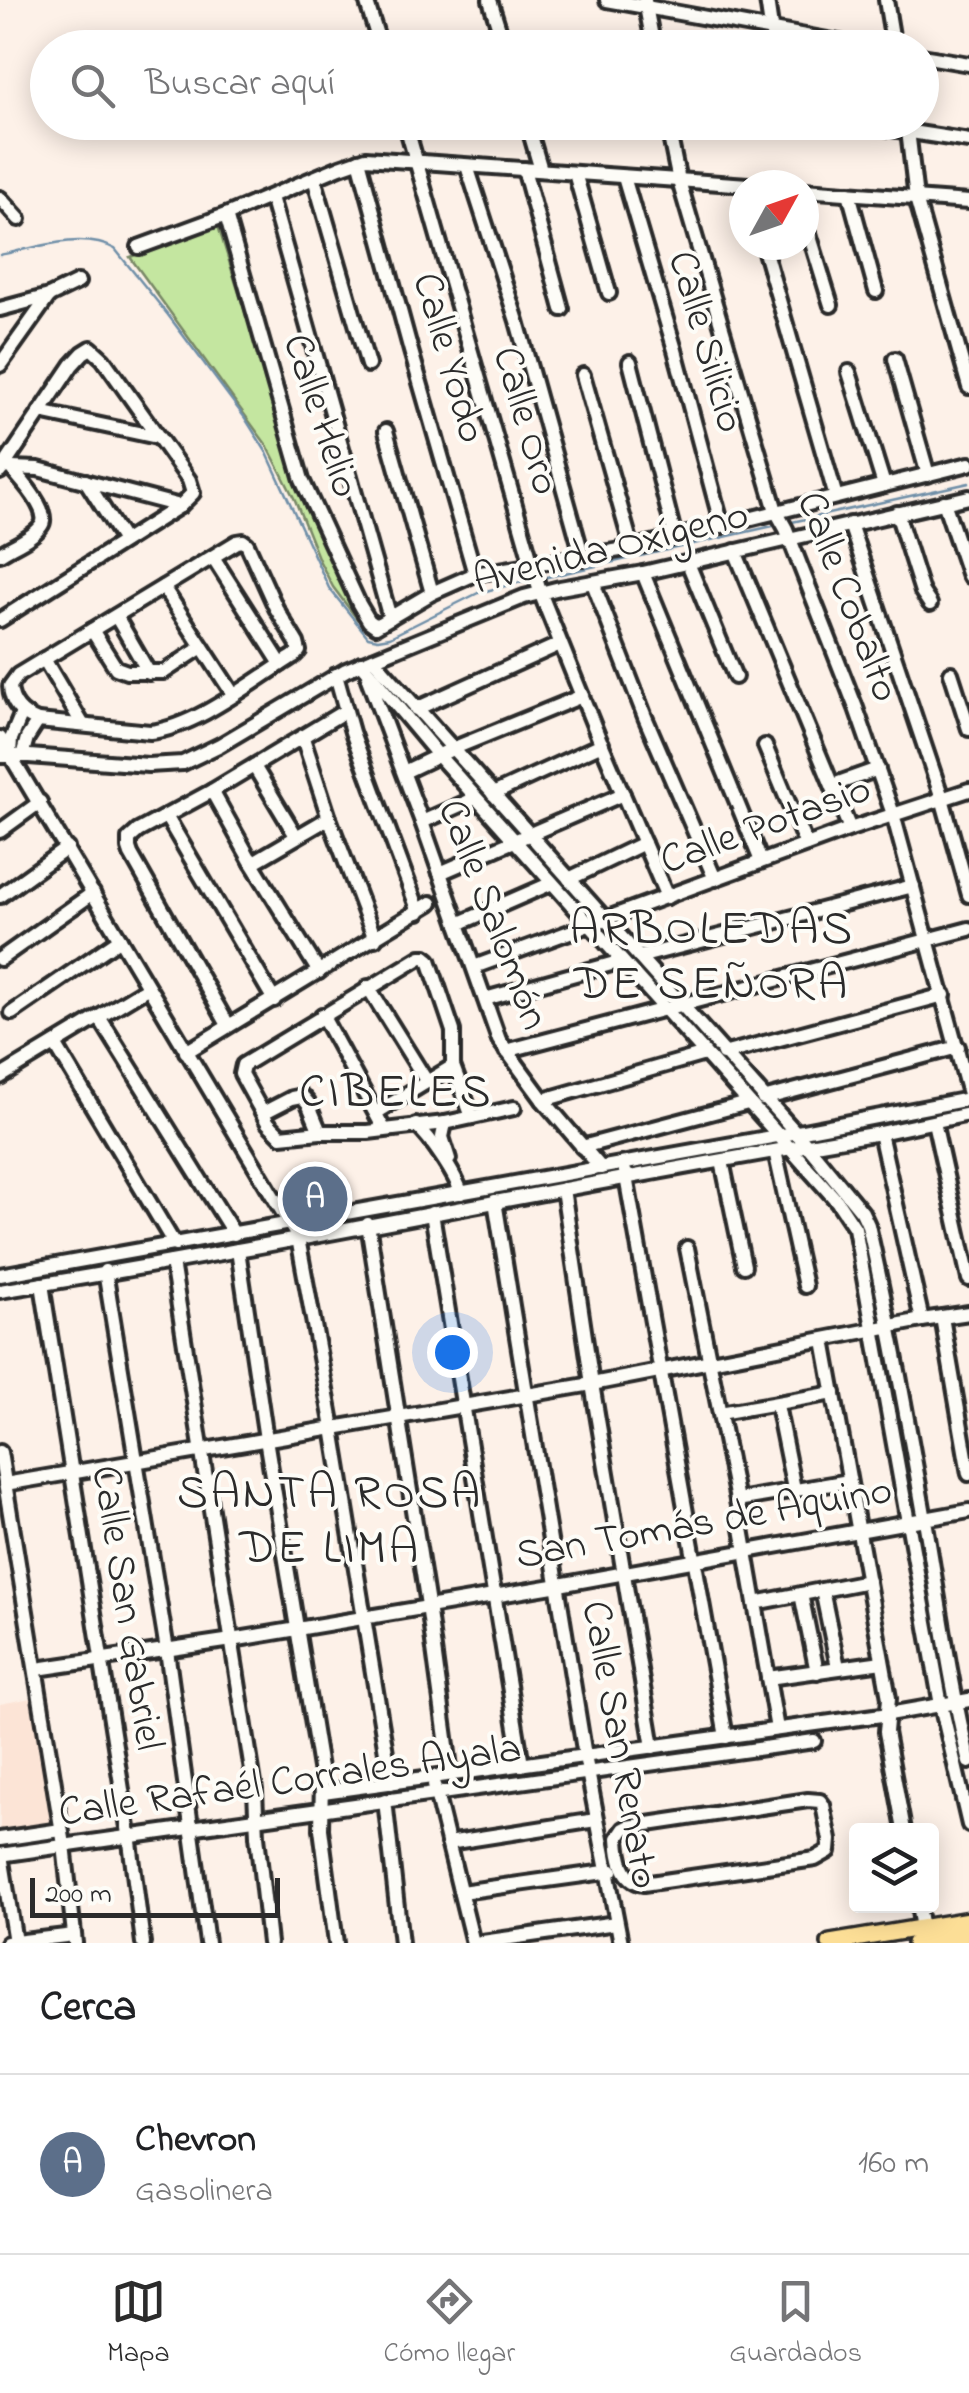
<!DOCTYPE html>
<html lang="es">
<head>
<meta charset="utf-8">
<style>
	:root { --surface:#fff; --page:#f6f6f6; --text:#202124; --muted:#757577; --line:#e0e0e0; --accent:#2b2b2b }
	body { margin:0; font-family:"Indie Flower",sans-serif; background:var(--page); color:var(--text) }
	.controls { position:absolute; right:30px; bottom:30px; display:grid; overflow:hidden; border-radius:10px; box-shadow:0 5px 25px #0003 }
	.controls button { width:90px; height:90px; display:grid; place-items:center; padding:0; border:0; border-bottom:2px solid var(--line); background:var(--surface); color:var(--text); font:50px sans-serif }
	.compass { position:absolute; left:729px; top:170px; width:90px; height:90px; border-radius:50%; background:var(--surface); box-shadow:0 5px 25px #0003; rotate:50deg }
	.scale { position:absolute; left:30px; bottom:25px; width:250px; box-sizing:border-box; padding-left:10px; border:5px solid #2b2b2b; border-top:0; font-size:28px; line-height:35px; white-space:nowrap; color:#2b2b2b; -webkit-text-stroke:8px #fdfcf7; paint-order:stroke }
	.you { position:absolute; left:452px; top:1352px; width:35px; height:35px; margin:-25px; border:8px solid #fff; border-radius:50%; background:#1a73e8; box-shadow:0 0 0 15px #1a73e833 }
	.badge { display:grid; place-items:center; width:65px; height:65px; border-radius:50%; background:var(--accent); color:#fff; font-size:32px; font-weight:700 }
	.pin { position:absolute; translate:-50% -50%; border:5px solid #fff; box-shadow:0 2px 10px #0006 }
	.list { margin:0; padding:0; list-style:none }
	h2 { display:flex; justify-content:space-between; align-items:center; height:130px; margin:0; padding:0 40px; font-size:42px }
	h2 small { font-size:32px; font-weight:400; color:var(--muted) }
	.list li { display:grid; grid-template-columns:65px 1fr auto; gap:30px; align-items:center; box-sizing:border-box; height:180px; padding:0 40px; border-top:2px solid var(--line) }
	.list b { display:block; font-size:38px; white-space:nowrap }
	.list p { margin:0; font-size:32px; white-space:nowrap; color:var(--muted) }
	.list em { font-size:32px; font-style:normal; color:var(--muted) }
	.icon { flex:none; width:55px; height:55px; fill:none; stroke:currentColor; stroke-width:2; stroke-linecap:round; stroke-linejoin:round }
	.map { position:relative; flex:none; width:969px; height:1943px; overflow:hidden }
	.search { position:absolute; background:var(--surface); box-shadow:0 5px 25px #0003; left:30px; right:30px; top:30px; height:110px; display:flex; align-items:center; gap:25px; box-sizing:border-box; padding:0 35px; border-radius:55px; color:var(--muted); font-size:38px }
	.sheet { height:310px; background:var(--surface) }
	nav { display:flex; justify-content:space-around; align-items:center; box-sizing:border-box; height:140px; border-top:2px solid var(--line); background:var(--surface); font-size:28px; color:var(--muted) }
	nav a { display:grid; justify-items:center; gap:5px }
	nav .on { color:var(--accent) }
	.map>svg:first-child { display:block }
</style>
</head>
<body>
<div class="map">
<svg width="969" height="1943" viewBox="0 0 969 1943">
	<rect width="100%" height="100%" fill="#fdf1e8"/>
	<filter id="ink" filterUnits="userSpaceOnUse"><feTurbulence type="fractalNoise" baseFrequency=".01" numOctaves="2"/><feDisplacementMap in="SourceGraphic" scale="20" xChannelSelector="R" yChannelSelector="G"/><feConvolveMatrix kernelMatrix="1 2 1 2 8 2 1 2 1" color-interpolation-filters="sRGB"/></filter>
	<g filter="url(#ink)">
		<path fill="#fce4d6" d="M31 1698 53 1823 0 1833V1704Z"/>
		<path fill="#c4e6a0" stroke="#788866" stroke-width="2.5" d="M218 226 303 497 328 554 361 615 357 619 333 587 319 560 295 500 268 447 130 257Z"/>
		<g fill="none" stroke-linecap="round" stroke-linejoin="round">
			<g stroke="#6f8fa8" stroke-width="2.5">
				<path d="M0 255C34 248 82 231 115 249L168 315 245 418 267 453 329 588 368 637 378 639 390 637 478 593 525 581"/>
				<path d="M792 522 969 483"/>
				<path d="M543 578 773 526"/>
			</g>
			<defs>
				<g id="minor">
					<path d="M366 0 381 48"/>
					<path d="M490 0 505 48"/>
					<path d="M607 0 872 48"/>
					<path d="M767 0 774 48"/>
					<path d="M886 0 894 48"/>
					<path d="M645 1 654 48"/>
					<path d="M922 56 969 64"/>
					<path d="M405 122 540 592 598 736 667 897"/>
					<path d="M527 122 541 170"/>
					<path d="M667 122 679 181 776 511 786 529 856 708 893 814 969 1094"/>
					<path d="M847 122 969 141"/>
					<path d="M907 122 916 198 969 387"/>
					<path d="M359 160 411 351 475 574"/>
					<path d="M467 166 517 321 583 558"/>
					<path d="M524 169 562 309"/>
					<path d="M575 173 609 293"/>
					<path d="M624 177 675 350 722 526"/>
					<path d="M314 178 368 365"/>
					<path d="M804 190 969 202"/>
					<path d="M849 193 876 291"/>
					<path d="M271 197 390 618"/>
					<path d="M0 198 19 219"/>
					<path d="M226 215 302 480 359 604 369 621 376 626 432 593 475 574 632 548 969 464"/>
					<path d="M804 217 831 305"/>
					<path d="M763 245 836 497"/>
					<path d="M139 247 226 215 340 167 366 158 748 185"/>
					<path d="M0 309 49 296 78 282"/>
					<path d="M895 359 928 475"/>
					<path d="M630 362 675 537"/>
					<path d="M0 365 49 296"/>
					<path d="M849 372 884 485"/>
					<path d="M583 375 632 548"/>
					<path d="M40 412 157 437"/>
					<path d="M386 431 432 593"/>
					<path d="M11 468 38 469 180 506"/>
					<path d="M0 472 72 365 83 353 91 348 103 359 189 480 193 493 180 506 0 620"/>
					<path d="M86 481 124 541"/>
					<path d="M944 502 969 576"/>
					<path d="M897 513 922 592 930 604"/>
					<path d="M850 524 942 798 969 895"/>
					<path d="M243 541 247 544 276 608 297 643 299 651 294 656C253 681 197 727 150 732L38 721C22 715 11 704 10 686L18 675 237 542Z"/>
					<path d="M735 551 850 829"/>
					<path d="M0 554C12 546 33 538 41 526 52 512 18 476 8 465"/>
					<path d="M213 557 281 664"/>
					<path d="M688 563 735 677"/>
					<path d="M643 573 761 861"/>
					<path d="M593 583 645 717 715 879"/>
					<path d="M163 587 233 694"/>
					<path d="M116 616 149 673"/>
					<path d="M92 630 116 668 127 672H164L202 647"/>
					<path d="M44 659 83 725"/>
					<path d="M373 659 807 1145 862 1212 868 1225C890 1322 908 1422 925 1520 939 1601 950 1682 969 1762"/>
					<path d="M361 663 438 755 837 1201 855 1228 941 1705 969 1825"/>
					<path d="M951 673 969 729"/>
					<path d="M336 675 352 732 419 912"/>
					<path d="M368 679 422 822 499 1040 543 1100 601 1168"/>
					<path d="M416 709 560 644"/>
					<path d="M0 738 298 1238 333 1428 391 1783"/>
					<path d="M303 738 329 818 375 939"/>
					<path d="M765 746 806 845"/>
					<path d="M10 753 11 739 22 713"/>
					<path d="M0 756H29L148 765 183 763 220 745 346 670 524 597 560 588 643 573 969 497"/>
					<path d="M22 756 27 738 38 721"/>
					<path d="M254 766 296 836"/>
					<path d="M404 772 452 749 582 696"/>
					<path d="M833 785 878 769"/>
					<path d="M212 791 252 863 319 972"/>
					<path d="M493 794 602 744"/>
					<path d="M166 816 274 1000"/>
					<path d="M422 822 476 798"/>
					<path d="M0 831 40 802"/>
					<path d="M252 863 329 818"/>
					<path d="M440 873 623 794"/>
					<path d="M569 879 644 843"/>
					<path d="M0 896 67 848"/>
					<path d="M458 924 552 883"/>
					<path d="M425 957H421L243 1065 241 1074 268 1123 281 1136 320 1132H368L445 1123 514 1108"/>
					<path d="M425 957 429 960 453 1031V1066L472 1117"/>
					<path d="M639 957 913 886"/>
					<path d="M0 959 93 893"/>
					<path d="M474 967 850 829 969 790"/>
					<path d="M368 987 427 1082"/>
					<path d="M485 999 622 961"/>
					<path d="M12 1013 120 939"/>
					<path d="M322 1015 384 1129"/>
					<path d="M99 1017 234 1234"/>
					<path d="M228 1025 131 854 129 848V839L138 831 212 791 345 711"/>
					<path d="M55 1044 175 1245"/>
					<path d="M506 1051 969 929"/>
					<path d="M186 1052 431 903"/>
					<path d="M723 1054 944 995"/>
					<path d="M0 1077 147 988"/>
					<path d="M763 1099 958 1047"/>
					<path d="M543 1100 705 1054"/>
					<path d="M263 1113 292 1098 302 1096 308 1103 320 1132"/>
					<path d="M376 1113 453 1066"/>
					<path d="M934 1122 969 1279"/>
					<path d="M445 1123 442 1137 449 1159"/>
					<path d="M416 1125C431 1138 456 1175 461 1193"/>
					<path d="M880 1133 922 1320"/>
					<path d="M582 1147 748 1103"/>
					<path d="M775 1151 805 1286"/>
					<path d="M722 1161 744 1266"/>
					<path d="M625 1171 726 1737"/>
					<path d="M563 1189 592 1384 653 1747"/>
					<path d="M495 1201 585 1756 621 1943"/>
					<path d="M432 1213 522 1765"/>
					<path d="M368 1224 428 1605 451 1775"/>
					<path d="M687 1248 737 1500 777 1729"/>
					<path d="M238 1250 266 1439 322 1780 321 1829 336 1943"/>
					<path d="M172 1262 255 1790 257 1836 269 1943"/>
					<path d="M105 1271 167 1650 207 1943"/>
					<path d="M0 1275 777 1136 969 1099"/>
					<path d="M42 1284 129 1834 143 1943"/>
					<path d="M0 1291C294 1244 586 1181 880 1133L969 1114"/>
					<path d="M942 1317 969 1474"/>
					<path d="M824 1340 889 1698 886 1732 904 1830"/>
					<path d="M777 1405 794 1489"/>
					<path d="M720 1413 834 1393"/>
					<path d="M0 1452 64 1845 75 1943"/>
					<path d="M5 1484 592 1384 922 1320 969 1313"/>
					<path d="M737 1500 849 1481"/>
					<path d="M822 1590 838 1667"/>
					<path d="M801 1594 817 1672"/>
					<path d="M755 1603 868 1581"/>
					<path d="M37 1669 232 1640 559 1585 969 1511"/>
					<path d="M768 1678 882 1662"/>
					<path d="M434 1785 473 1943"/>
					<path d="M323 1792 889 1714 969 1700"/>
					<path d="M385 1800 401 1943"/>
					<path d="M808 1800 820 1801 823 1805 830 1840 829 1851 815 1859 643 1884C622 1880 619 1856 618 1838L624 1829 628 1827Z"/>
					<path d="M0 1839 61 1830"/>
					<path d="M448 1843 596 1820"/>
					<path d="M0 1855C271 1816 542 1778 814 1741"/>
					<path d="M1 1855 15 1942"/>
					<path d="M461 1892 612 1871"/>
					<path d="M918 1906 922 1928"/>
					<path d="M7 1943 74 1935"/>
					<path d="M475 1943 616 1923"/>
				</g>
				<g id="major">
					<path d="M830 1943 969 1920"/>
					<path d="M915 1943 969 1934"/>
				</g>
			</defs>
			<use href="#minor" stroke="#2b2b2b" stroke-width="20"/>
			<use href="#major" stroke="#2b2b2b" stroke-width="22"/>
			<use href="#minor" stroke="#fdfcf7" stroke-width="12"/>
			<use href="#major" stroke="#fcde96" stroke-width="15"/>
		</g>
	</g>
	<g text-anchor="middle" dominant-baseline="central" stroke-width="8" stroke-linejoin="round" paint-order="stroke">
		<g font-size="42" fill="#2b2b2b" stroke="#fdfcf7">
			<text transform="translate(705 342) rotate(74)">Calle Silicio</text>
			<text transform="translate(448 358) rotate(74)">Calle Yodo</text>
			<text transform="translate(320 416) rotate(72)">Calle Helio</text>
			<text transform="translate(525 421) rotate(74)">Calle Oro</text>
			<text transform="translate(611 549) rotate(-14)">Avenida Oxígeno</text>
			<text transform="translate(847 597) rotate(69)">Calle Cobalto</text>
			<text transform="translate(766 826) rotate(-20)">Calle Potasio</text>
			<text transform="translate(492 915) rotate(69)">Calle Salomón</text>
			<text transform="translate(704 1524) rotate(-10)">San Tomás de Aquino</text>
			<text transform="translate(126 1608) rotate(81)">Calle San Gabriel</text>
			<text transform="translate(619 1745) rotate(80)">Calle San Renato</text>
			<text transform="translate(290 1782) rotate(-8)">Calle Rafaél Corrales Ayala</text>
		</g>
		<g font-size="48" letter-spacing="2.5" fill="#2b2b2b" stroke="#fdfcf7">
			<text x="712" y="931">ARBOLEDAS<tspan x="712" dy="55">DE SEÑORA</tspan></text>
			<text x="396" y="1094">CIBELES</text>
			<text x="330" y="1495">SANTA ROSA<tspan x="330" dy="55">DE LIMA</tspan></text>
		</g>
	</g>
</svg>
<div class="controls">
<button><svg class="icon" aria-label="layers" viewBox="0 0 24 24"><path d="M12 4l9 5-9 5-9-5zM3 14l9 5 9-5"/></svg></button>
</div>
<svg class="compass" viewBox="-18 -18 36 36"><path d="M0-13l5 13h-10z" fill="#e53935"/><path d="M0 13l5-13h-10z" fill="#757577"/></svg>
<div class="scale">200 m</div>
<div class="you"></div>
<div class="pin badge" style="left:315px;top:1199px;background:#5c6f8a">A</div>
<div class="search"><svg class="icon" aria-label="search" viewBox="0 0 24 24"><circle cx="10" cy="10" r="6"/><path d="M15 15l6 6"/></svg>Buscar aquí</div>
</div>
<section class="sheet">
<h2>Cerca<small></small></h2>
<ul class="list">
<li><span class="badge" style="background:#5c6f8a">A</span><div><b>Chevron</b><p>Gasolinera</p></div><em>160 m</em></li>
</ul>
</section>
<nav>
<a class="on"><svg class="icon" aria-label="map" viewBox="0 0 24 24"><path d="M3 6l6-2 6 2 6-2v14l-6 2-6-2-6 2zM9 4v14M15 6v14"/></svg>Mapa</a>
<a><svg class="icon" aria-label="directions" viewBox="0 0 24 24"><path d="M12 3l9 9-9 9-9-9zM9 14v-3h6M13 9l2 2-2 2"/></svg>Cómo llegar</a>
<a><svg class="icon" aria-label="saved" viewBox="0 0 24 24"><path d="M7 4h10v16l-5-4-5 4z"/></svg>Guardados</a>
</nav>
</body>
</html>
